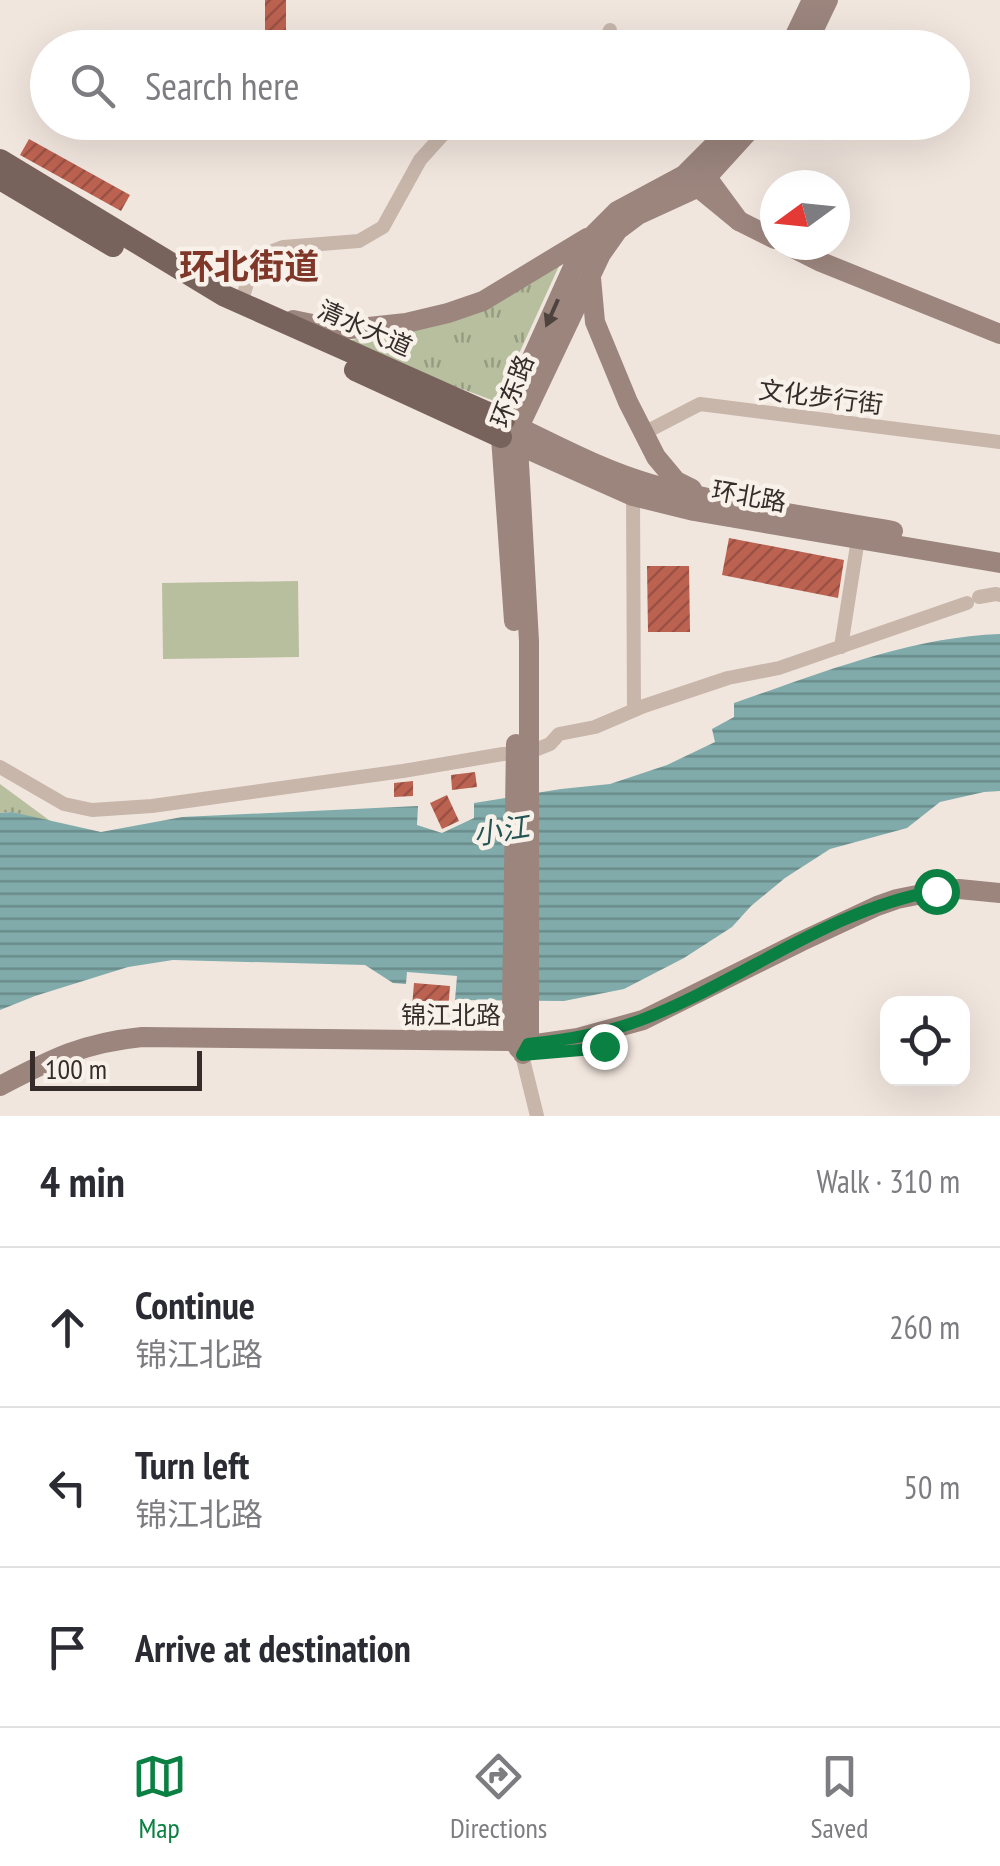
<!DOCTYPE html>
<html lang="en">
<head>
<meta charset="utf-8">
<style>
	:root { --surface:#fff; --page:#f2f2f3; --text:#2b2b33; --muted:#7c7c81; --line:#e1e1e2; --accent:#0b8043 }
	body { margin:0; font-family:"PT Sans Narrow","Noto Sans SC",sans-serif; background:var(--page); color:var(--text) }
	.controls { position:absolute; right:30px; bottom:30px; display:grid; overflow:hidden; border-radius:20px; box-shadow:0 10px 40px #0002 }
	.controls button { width:90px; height:90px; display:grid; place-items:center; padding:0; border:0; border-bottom:2px solid var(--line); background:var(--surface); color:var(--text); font:50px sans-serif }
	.compass { position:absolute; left:760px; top:170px; width:90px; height:90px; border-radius:50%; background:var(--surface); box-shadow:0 10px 40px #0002; rotate:255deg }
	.scale { position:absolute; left:30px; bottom:25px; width:172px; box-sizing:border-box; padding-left:10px; border:5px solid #362d2a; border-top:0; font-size:28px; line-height:35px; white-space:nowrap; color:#362d2a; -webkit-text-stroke:8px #f8f1ea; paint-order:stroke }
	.stop { position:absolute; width:30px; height:30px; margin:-22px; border:8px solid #0b8043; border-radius:50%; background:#fff }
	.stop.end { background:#0b8043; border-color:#fff; box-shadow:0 2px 10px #0008 }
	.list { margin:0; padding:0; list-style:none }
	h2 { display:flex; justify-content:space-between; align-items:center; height:130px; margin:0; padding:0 40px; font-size:42px }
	h2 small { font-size:32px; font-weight:400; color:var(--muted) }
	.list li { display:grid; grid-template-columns:65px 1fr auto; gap:30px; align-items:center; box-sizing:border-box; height:160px; padding:0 40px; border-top:2px solid var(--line) }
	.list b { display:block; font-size:38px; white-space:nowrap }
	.list p { margin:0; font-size:32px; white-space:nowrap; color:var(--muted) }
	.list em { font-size:32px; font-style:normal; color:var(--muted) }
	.icon { flex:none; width:55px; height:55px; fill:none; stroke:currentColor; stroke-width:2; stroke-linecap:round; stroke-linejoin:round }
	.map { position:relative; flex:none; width:1000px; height:1116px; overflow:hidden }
	.search { position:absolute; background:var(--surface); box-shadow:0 10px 40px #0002; left:30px; right:30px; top:30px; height:110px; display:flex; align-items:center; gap:25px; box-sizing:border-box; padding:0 35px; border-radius:55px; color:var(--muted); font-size:38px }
	.sheet { height:610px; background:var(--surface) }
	nav { display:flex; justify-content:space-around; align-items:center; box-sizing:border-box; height:140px; border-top:2px solid var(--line); background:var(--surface); font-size:28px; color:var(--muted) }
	nav a { display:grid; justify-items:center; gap:5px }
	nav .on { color:var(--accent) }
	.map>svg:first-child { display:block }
</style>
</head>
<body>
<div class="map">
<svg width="1000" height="1116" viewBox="0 0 1000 1116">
	<defs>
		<pattern id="park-tufts" width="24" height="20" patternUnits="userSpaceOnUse" patternTransform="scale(2.5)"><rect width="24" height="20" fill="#b7bf9f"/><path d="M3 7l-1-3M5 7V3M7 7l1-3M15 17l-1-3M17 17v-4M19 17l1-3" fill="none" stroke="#969c82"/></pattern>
		<pattern id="water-rules" width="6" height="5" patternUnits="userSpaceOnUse" patternTransform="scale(2.5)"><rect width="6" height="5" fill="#80abaa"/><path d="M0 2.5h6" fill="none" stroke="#6a8c8b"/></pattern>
		<pattern id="building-hatch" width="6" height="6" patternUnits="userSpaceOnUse" patternTransform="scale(2.5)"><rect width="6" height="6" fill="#bc6251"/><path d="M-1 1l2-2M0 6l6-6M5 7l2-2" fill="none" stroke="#9a5143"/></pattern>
	</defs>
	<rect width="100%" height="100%" fill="#f1e6de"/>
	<path fill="#b7bf9f" d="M298 581 299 657 163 659 162 583Z"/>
	<g fill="url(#park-tufts)">
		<path d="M559 266 497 402 340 343 439 319Z"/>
		<path d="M0 784 53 823 12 812 0 813Z"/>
	</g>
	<path fill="url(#water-rules)" d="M1000 634V791L984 792 940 802 907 828 830 849 785 878 751 906 732 927 684 958 624 989 564 1001 455 1000 457 976 407 972 406 984 393 983 365 965 173 960 128 967 35 996 0 1010V813L12 812 101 832 182 817 418 806 417 825 442 833 474 818V803L561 789 610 784 667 765 715 742 712 729 734 717V703C819 674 909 637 1000 634Z"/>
	<g fill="url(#building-hatch)">
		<rect x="265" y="0" width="21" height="48"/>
		<path d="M29 139 130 195 121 211 20 155Z"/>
		<path d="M729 538 844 560 838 598 722 575Z"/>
		<path d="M647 566H689L690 632H648Z"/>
		<path d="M475 772 477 787 452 790 451 775Z"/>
		<path d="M413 781V796L394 797V783Z"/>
		<path d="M447 795 459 821 442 829 430 803Z"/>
		<path d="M414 983 450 986 448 1010 412 1007Z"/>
	</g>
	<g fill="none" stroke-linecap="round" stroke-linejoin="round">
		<g stroke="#c8b6ab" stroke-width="14">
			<path d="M602 48 610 30"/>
			<path d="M241 303 255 258 283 247 359 241 383 227 420 160 447 130 457 122"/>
			<path d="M644 433 700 404 1000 442"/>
			<path d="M633 496 634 710"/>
			<path d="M979 597 996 594 1000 595"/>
			<path d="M841 647 858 539"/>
			<path d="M0 767 64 804 92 810 152 806 403 771 503 754 530 752 550 744 559 734 595 727 644 706 728 678 779 668 967 603"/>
			<path d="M522 1055 537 1116"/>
		</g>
		<g stroke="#9b857d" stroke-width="20">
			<path d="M789 48 812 0"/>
			<path d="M805 48 828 0"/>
			<path d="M689 180 739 221 700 168"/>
			<path d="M739 221 775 239"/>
			<path d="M787 245 821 262 1000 334"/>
			<path d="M591 278 595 322 628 402 656 457 676 481 692 489"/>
			<path d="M293 320 341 330 406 323 448 313 483 301 587 238"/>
			<path d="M510 423C556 445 602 470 651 484 730 506 813 517 893 531"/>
			<path d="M507 440 633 496 694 511 1000 563"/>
			<path d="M514 621 501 437 504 420 573 267 593 235 617 211 684 175 737 122"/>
			<path d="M516 744 512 1006 514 1041 519 1049"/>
			<path d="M523 1054 529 1045V641L518 445 519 427 601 254 618 230 638 215 697 188 757 122"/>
			<path d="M0 1086C52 1059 82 1043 142 1037L514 1041 529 1045 578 1038 643 1020 800 942 877 906 897 899 937 891 959 889 1000 893"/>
		</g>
		<g stroke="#77635c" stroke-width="22">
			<path d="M0 160 225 296 504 420"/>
			<path d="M0 179 113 246"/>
			<path d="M355 370 501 437"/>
		</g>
	</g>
	<defs><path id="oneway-solid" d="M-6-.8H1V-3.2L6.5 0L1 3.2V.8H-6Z" transform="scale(2.5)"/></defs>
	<use fill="#4f433f" href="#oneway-solid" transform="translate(552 313) rotate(114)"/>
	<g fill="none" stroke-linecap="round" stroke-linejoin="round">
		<path stroke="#0b8043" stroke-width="12" d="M604 1046 581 1050 522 1055 528 1044C567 1040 604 1034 641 1020 741 982 829 909 936 891"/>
	</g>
	<g text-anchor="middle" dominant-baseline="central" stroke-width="9" stroke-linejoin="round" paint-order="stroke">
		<g font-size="25" fill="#362d2a" stroke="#f8f1ea">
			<text transform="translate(365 328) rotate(24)">清水大道</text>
			<text transform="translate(512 391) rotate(-69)">环东路</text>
			<text transform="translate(821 397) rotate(7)">文化步行街</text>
			<text transform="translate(749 496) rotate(10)">环北路</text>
			<text x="451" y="1015">锦江北路</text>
		</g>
		<g font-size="28" font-style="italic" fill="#225454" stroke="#f8f1ea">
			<text transform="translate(501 830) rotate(-9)">小江</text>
		</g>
		<g font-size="35" font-weight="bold" fill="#7f3729" stroke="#f8f1ea">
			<text x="249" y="266">环北街道</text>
		</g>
	</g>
</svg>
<div class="controls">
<button><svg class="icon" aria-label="locate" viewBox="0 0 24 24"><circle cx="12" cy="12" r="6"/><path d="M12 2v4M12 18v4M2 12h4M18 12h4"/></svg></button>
</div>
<svg class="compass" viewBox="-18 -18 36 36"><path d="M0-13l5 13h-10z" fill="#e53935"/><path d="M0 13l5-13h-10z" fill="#7c7c81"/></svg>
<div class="scale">100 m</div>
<div class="stop" style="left:936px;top:891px"></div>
<div class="stop end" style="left:604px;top:1046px"></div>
<div class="search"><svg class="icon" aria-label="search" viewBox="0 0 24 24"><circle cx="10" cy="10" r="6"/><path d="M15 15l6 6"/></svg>Search here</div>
</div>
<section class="sheet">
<h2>4 min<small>Walk · 310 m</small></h2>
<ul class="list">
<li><svg class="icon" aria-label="ahead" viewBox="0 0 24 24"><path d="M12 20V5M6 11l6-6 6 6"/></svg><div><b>Continue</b><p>锦江北路</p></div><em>260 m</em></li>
<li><svg class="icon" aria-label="left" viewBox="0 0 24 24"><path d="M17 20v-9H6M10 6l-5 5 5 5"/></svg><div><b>Turn left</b><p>锦江北路</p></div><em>50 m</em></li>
<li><svg class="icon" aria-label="arrive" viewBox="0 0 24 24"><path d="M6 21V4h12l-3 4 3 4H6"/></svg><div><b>Arrive at destination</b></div></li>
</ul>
</section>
<nav>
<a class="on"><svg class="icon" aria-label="map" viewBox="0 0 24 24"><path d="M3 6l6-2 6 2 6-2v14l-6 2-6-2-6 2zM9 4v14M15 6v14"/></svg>Map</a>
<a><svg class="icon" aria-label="directions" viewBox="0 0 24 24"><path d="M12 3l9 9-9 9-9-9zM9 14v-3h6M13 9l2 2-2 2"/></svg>Directions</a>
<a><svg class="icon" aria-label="saved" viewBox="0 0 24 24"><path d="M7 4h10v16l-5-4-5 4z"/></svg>Saved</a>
</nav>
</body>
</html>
